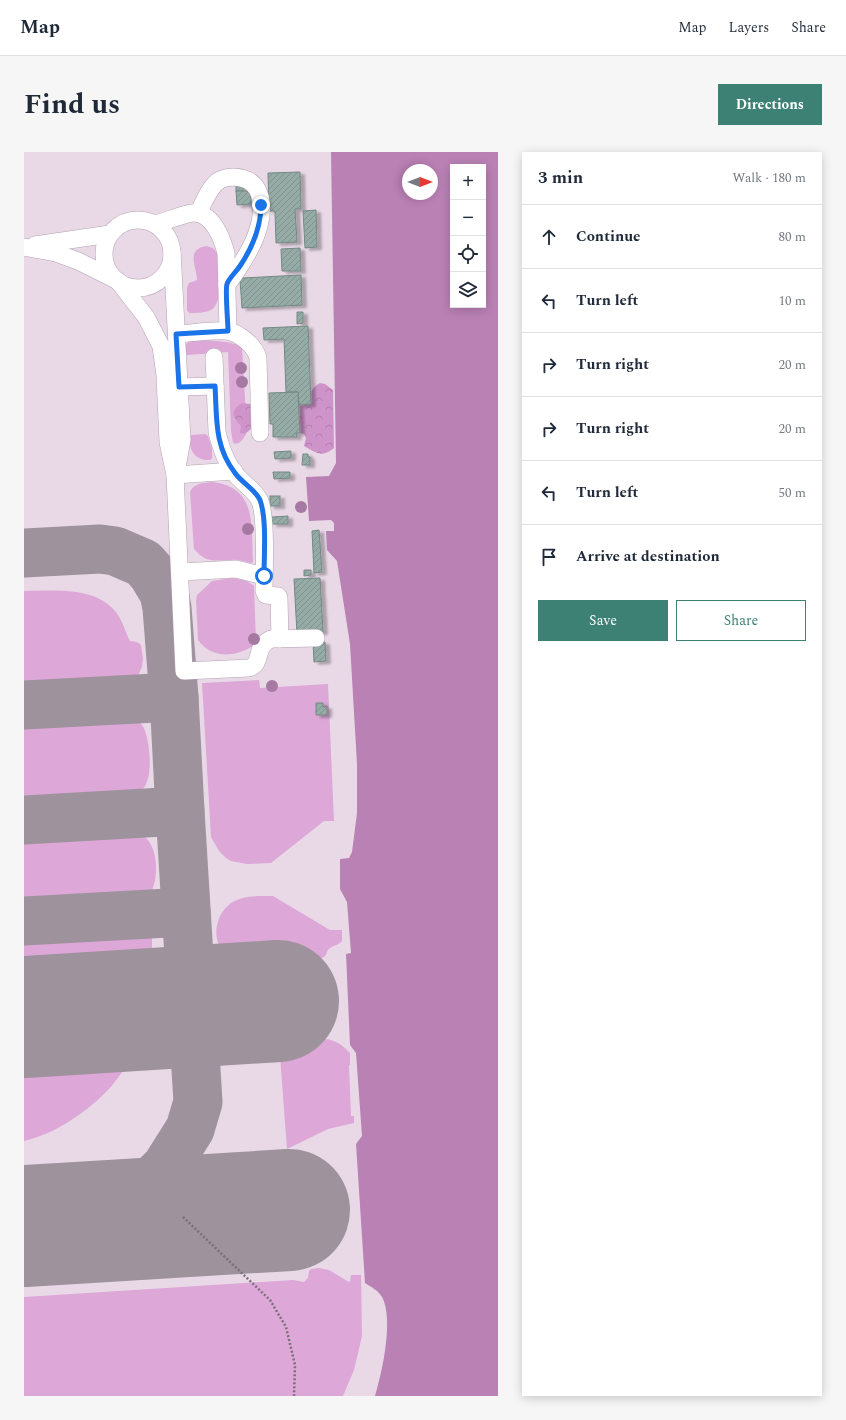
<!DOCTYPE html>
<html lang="en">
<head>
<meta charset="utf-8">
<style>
	:root { --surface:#fff; --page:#f6f6f7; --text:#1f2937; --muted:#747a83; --line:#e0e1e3; --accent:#3d8175 }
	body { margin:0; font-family:Spectral,serif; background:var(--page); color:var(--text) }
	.controls { position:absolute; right:12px; top:12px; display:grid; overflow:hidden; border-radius:0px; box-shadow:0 2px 10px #0003 }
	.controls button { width:36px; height:36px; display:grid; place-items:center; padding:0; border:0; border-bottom:1px solid var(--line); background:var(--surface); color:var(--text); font:20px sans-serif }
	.compass { position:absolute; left:378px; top:12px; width:36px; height:36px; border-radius:50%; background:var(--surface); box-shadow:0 2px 10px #0003; rotate:90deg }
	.stop { position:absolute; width:12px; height:12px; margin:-9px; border:3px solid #1a73e8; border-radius:50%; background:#fff }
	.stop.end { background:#1a73e8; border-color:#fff; box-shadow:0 1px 4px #0008 }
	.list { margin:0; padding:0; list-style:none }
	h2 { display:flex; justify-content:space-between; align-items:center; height:52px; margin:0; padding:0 16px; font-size:17px }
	h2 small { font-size:13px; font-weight:400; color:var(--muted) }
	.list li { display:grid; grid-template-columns:26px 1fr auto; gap:12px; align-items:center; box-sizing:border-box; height:64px; padding:0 16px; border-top:1px solid var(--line) }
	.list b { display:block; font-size:15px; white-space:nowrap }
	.list em { font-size:13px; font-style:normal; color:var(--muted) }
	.actions { display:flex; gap:8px; padding:12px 16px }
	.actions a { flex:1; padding:9px 0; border:1px solid var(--accent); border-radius:0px; text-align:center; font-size:14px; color:var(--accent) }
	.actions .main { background:var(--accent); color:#fff }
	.icon { flex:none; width:22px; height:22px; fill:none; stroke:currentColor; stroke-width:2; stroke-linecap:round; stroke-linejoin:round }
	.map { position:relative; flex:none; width:474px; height:1244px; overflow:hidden; border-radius:0px }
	header { display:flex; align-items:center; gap:24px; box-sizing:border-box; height:56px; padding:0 20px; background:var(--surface); border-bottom:1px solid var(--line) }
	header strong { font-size:19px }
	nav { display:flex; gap:22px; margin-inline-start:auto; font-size:14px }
	.intro { display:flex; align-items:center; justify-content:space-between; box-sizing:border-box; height:96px; padding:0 24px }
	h1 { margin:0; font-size:28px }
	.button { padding:10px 18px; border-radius:0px; background:var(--accent); color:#fff; font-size:14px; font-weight:700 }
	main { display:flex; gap:24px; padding:0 24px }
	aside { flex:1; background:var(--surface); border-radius:0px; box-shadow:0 2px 10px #0003 }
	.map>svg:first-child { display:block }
</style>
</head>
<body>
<header>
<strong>Map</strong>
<nav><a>Map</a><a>Layers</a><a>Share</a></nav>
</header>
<div class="intro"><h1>Find us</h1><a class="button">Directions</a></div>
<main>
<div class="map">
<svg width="474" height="1244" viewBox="0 0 474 1244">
	<defs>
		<pattern id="forest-crowns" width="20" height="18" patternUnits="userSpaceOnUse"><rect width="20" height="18" fill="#ce94c9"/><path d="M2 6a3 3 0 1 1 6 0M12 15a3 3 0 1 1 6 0" fill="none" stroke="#b07eac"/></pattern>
		<pattern id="building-hatch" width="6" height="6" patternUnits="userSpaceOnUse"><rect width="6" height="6" fill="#95aba6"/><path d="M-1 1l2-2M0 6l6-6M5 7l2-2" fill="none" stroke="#7f928e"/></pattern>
		<filter id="shadow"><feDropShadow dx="4.5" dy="2.5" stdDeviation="1" flood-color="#0004"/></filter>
	</defs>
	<rect width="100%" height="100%" fill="#e9d9e7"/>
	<g fill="#dda7d8">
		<path d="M182 94 189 96 193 101C194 115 201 149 187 158 181 161 172 161 165 161L163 158V136L165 131 173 128C173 115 161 98 182 94Z"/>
		<path d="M167 188C178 188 211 188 218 196L223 280C220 286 216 294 209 291L207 279 204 200 163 203 162 200V192Z"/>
		<path d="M181 282 184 284 188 297V306L186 308C171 309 163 297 167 283Z"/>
		<path d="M188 330C234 335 227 375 229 410L227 411C221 410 215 407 208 408 191 408 183 412 170 397L166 340C170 331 179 331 188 330Z"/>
		<path d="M209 426 223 429 230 434 232 492C214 505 188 508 174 488L172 448 173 443 188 429Z"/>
		<path d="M0 439C29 439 70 434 91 459 98 467 101 479 106 489L113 490 117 493 119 506 118 515 114 523 107 529 99 532 0 537Z"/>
		<path d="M235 528 236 536 304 532 310 669H300L247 711 223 712 207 709 202 706 195 699 187 685 178 531Z"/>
		<path d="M99 563C107 565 113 566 118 573 126 584 129 622 121 634 118 639 112 642 106 644L0 651V569Z"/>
		<path d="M90 677C99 678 109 677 117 682 135 692 136 728 125 744 123 747 118 749 115 751L0 758V684Z"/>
		<path d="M249 744 306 778H318V789C315 793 310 793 306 796 300 801 306 803 294 808L219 810C188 807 184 768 207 751 219 743 235 744 249 744Z"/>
		<path d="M115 773 124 780 128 786V799L125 804 0 812V780Z"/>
		<path d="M301 887C313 888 319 894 326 901V913H325L327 964H330V971L304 977 263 997 255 891Z"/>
		<path d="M106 908C99 919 91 931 82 940 60 962 30 982 0 989V915Z"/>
		<path d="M295 1116 305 1118 325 1130 326 1129 327 1123H337L338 1184 330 1218 319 1244H0V1145L269 1128 280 1130 284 1126 285 1119 287 1117Z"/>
	</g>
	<g fill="url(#forest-crowns)">
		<path d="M296 231 301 232 309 238 310 296C299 306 292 301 280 294L282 286 280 282 276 281 275 253 287 252C286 243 286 236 296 231Z"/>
		<path d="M218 251 227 252 228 254C229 268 233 275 220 282L216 281 217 274C209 265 205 259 218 251Z"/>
	</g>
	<path fill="#ba81b5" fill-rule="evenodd" d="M307 0H474V1244H351C358 1221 370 1167 358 1145 354 1138 347 1135 341 1131L332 992 338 984 332 901 326 893 322 802 327 801 323 750 316 737V707L325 706 328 700 333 661V612L326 492 313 409 303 398 302 379H310V371L307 368 285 369 282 325 305 324 312 311ZM429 15H459V153H429ZM384 18H408V42H384Z"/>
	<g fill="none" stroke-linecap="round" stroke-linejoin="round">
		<g stroke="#9e929d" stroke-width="49">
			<path d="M0 401 76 397 91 399 119 411 128 421 140 441 143 456 150 545 156 659 174 950 166 977 142 1015 129 1028 113 1040 96 1050 75 1058 27 1072"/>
			<path d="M0 553 150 545"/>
			<path d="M0 668 156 659"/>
			<path d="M0 769 162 760"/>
			<path d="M71 861C94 857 138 856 154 837 161 828 163 815 165 804"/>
		</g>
		<g stroke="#9e929d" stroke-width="122">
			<path d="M0 865 254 849"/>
			<path d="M0 1074 265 1058"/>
		</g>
	</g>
	<g fill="url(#building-hatch)" stroke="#738883" filter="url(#shadow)">
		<path d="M276 20 277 57H271L273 90 252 91 251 59H245L244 21Z"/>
		<rect x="212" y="32" width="7" height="7"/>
		<path d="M212 39H224L227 43V52L213 53Z"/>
		<path d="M292 58 293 95 281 96 279 59Z"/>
		<path d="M276 96 277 119H258L257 97Z"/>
		<path d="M277 123 278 153 218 156 216 128 219 126Z"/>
		<path d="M273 160H279V171L273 172Z"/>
		<path d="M284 174 287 252 275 253 274 240H262L260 187 240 188 239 176Z"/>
		<path d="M274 240 276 281H272L273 285H249V272H246L245 241Z"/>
		<path d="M267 299V306L251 307 250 300Z"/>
		<path d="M279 302H284V305H286V313H278Z"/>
		<path d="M249 320H266V326L250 327Z"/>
		<rect x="246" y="344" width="10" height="10"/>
		<path d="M264 364V372H248V365Z"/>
		<path d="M295 378 298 420 290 421 288 379Z"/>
		<path d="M280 418H287V423L280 424Z"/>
		<path d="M296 426 299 480 273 482 270 427Z"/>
		<path d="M289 490H301L302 509 290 510Z"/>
		<path d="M292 551H299V555L303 554V563H292Z"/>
	</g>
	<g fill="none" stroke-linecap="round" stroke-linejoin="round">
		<defs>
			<g id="minor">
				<path d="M174 61C180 51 185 34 196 28 200 26 206 25 210 25 234 26 239 44 237 64 234 89 217 113 203 133"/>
				<circle cx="114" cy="102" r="34"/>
				<path d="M131 72C143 69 156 63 168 61 188 59 198 86 202 101L204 179"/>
				<path d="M11 93 86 82"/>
				<path d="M0 95 32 101 54 109 94 129 122 165 137 194 141 224 144 290 151 323 160 519 225 516C240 511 229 495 247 487L292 486"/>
				<path d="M148 99 158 288 153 315"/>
				<path d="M153 182C169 181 186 178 202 179 215 180 231 194 234 206L236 281"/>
				<path d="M190 205 193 280C197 297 204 317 218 329 224 335 230 339 235 347 243 362 240 419 240 439L242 443 254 444 255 446 256 487"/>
				<path d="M155 235 191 234"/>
				<path d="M151 323 210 319"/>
				<path d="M156 420 212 417 240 424"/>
			</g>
		</defs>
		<use href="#minor" stroke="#b2a3b0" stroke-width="18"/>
		<path stroke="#7a7079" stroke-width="2.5" stroke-dasharray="2 2" stroke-linecap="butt" d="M159 1065 246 1148 262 1175 271 1213 270 1244"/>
		<use href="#minor" stroke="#fff" stroke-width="17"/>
	</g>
	<g fill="#a679a3">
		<circle cx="217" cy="216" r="6"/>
		<circle cx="218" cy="230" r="6"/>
		<circle cx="277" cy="355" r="6"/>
		<circle cx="224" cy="377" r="6"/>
		<circle cx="230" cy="487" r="6"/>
		<circle cx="248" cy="534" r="6"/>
	</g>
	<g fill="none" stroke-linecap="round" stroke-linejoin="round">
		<path stroke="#1a73e8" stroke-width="5" d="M237 53C237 75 228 96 216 114 212 120 205 126 203 132 201 138 204 171 204 179L152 182 155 235 191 234C193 266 190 294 211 321 218 331 231 337 236 348 243 367 240 404 240 424"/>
	</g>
</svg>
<div class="controls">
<button>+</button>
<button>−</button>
<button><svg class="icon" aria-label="locate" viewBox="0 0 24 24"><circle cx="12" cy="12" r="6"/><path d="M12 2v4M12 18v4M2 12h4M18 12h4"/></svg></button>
<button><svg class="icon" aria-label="layers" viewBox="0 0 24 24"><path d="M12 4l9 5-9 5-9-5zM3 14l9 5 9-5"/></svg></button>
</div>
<svg class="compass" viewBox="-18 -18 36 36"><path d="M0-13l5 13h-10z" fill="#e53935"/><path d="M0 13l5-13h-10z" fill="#747a83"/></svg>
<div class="stop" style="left:240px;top:424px"></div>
<div class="stop end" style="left:237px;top:53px"></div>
</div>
<aside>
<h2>3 min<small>Walk · 180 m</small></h2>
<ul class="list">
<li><svg class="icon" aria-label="ahead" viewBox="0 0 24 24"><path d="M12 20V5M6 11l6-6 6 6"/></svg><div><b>Continue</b></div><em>80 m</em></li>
<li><svg class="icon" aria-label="left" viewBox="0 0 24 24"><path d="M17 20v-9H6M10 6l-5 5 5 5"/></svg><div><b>Turn left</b></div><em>10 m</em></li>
<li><svg class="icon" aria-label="right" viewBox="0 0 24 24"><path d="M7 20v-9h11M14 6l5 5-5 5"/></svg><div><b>Turn right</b></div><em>20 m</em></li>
<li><svg class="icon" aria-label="right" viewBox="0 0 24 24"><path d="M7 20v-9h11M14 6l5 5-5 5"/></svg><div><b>Turn right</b></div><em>20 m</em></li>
<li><svg class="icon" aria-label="left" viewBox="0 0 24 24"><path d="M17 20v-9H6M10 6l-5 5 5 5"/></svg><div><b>Turn left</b></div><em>50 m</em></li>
<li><svg class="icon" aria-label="arrive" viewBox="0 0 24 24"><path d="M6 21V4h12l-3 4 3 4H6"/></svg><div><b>Arrive at destination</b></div></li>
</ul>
<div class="actions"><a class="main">Save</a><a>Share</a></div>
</aside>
</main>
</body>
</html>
